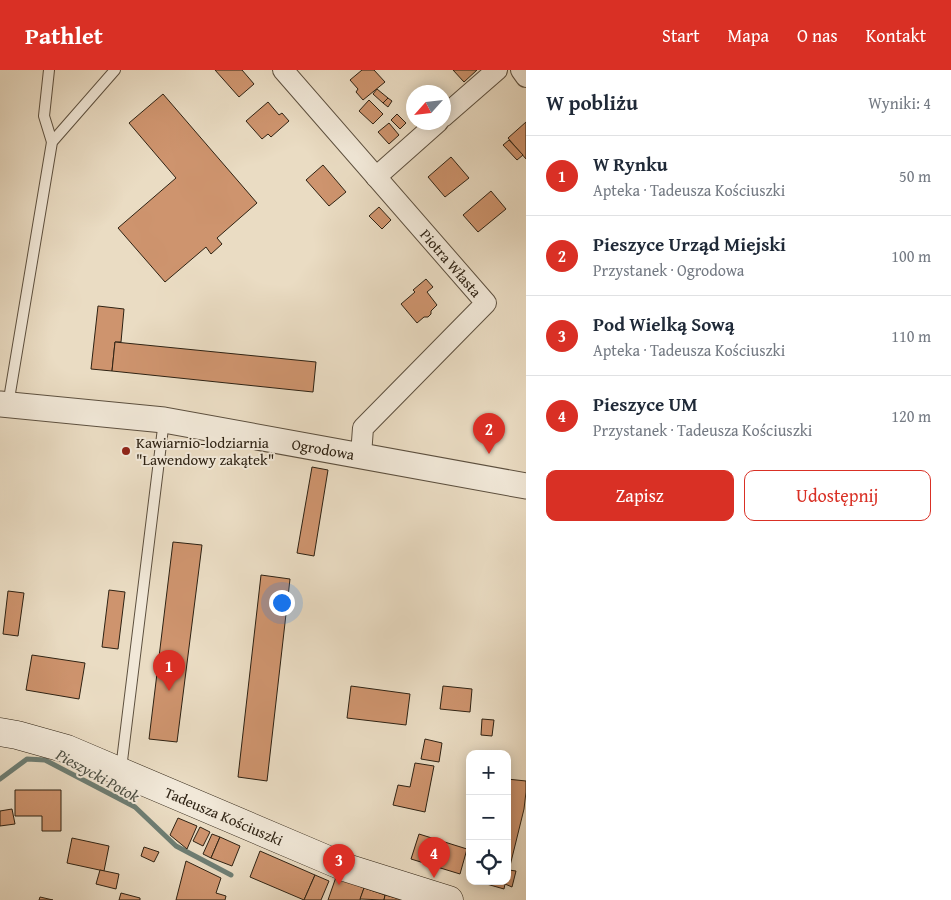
<!DOCTYPE html>
<html lang="pl">
<head>
<meta charset="utf-8">
<style>
	:root { --surface:#fff; --page:#f2f2f3; --text:#1f2937; --muted:#747a83; --line:#e0e1e3; --accent:#d93025 }
	body { margin:0; font-family:"Gentium Book Plus",serif; background:var(--page); color:var(--text) }
	.controls { position:absolute; right:15px; bottom:15px; display:grid; overflow:hidden; border-radius:10px; box-shadow:0 2px 12px #0003 }
	.controls button { width:45px; height:45px; display:grid; place-items:center; padding:0; border:0; border-bottom:1px solid var(--line); background:var(--surface); color:var(--text); font:25px sans-serif }
	.compass { position:absolute; left:406px; top:15px; width:45px; height:45px; border-radius:50%; background:var(--surface); box-shadow:0 2px 12px #0003; rotate:243deg }
	.you { position:absolute; left:281px; top:532px; width:18px; height:18px; margin:-12px; border:4px solid #fff; border-radius:50%; background:#1a73e8; box-shadow:0 0 0 8px #1a73e833 }
	.badge { display:grid; place-items:center; width:32px; height:32px; border-radius:50%; background:var(--accent); color:#fff; font-size:16px; font-weight:700 }
	.pin { position:absolute; translate:-50% -41px; filter:drop-shadow(0 1px 2px #0008) }
	.pin::after { content:''; position:absolute; top:26px; width:18px; height:15px; background:inherit; clip-path:polygon(0 0,100% 0,50% 100%) }
	.list { margin:0; padding:0; list-style:none }
	h2 { display:flex; justify-content:space-between; align-items:center; height:65px; margin:0; padding:0 20px; font-size:21px }
	h2 small { font-size:16px; font-weight:400; color:var(--muted) }
	.list li { display:grid; grid-template-columns:32px 1fr auto; gap:15px; align-items:center; box-sizing:border-box; height:80px; padding:0 20px; border-top:1px solid var(--line) }
	.list b { display:block; font-size:19px; white-space:nowrap }
	.list p { margin:0; font-size:16px; white-space:nowrap; color:var(--muted) }
	.list em { font-size:16px; font-style:normal; color:var(--muted) }
	.actions { display:flex; gap:10px; padding:15px 20px }
	.actions a { flex:1; padding:11px 0; border:1px solid var(--accent); border-radius:10px; text-align:center; font-size:18px; color:var(--accent) }
	.actions .main { background:var(--accent); color:#fff }
	.icon { flex:none; width:28px; height:28px; fill:none; stroke:currentColor; stroke-width:2; stroke-linecap:round; stroke-linejoin:round }
	.map { position:relative; flex:none; width:526px; height:830px; overflow:hidden }
	header { display:flex; align-items:center; gap:30px; box-sizing:border-box; height:70px; padding:0 25px; background:var(--accent); color:#fff }
	header strong { font-size:24px }
	nav { display:flex; gap:28px; margin-inline-start:auto; font-size:18px }
	main { display:flex }
	aside { flex:1; background:var(--surface) }
	.map>svg:first-child { display:block }
</style>
</head>
<body>
<header>
<strong>Pathlet</strong>
<nav><a>Start</a><a>Mapa</a><a>O nas</a><a>Kontakt</a></nav>
</header>
<main>
<div class="map">
<svg width="526" height="830" viewBox="0 0 526 830">
	<rect width="100%" height="100%" fill="#eadcc3"/>
	<filter id="stains"><feTurbulence type="fractalNoise" baseFrequency=".004" numOctaves="4"/><feColorMatrix values="0 0 0 0 .2 0 0 0 0 .09 0 0 0 0 .02 0 0 0 .5 -.17"/></filter>
	<radialGradient id="worn" r=".72"><stop offset=".6" stop-color="#630" stop-opacity="0"/><stop offset="1" stop-color="#630" stop-opacity=".3"/></radialGradient>
	<g fill="none" stroke-linecap="round" stroke-linejoin="round">
		<path stroke="#6e7e74" stroke-width="5" d="M0 709 27 689 45 690 135 737 176 776 231 805"/>
	</g>
	<g fill="#ce946e" stroke="#2e2213">
		<path d="M215 0H242L254 14 239 27Z"/>
		<path d="M362 0H374L385 12 363 30 356 22 358 19 350 10Z"/>
		<path d="M453 0H477L464 12Z"/>
		<path d="M377 19 388 28 383 33 373 24Z"/>
		<path d="M163 24 257 133 217 168 222 174 211 184 206 177 165 212 118 158 176 108 129 53Z"/>
		<path d="M388 28 392 31 388 37 383 33Z"/>
		<path d="M369 30 383 44 373 54 359 41Z"/>
		<path d="M268 32 279 45 282 43 289 51 271 67 268 64 262 69 246 51Z"/>
		<path d="M397 44 406 53 400 59 391 50Z"/>
		<path d="M526 52V89L508 68Z"/>
		<path d="M389 53 399 65 389 74 378 62Z"/>
		<path d="M509 70 523 85 517 90 503 75Z"/>
		<path d="M451 87 469 108 445 127 428 107Z"/>
		<path d="M323 95 346 122 329 136 306 110Z"/>
		<path d="M491 121 506 139 478 162 463 145Z"/>
		<path d="M379 137 391 150 382 159 369 146Z"/>
		<path d="M426 209 433 217 427 222 437 235 431 241V244L428 247H424L417 253 401 234 415 222 413 220Z"/>
		<path d="M98 236 124 239 121 272H115L112 301 91 299Z"/>
		<path d="M115 272 316 292 313 322 112 301Z"/>
		<path d="M312 397 328 400 314 486 297 483Z"/>
		<path d="M173 472 202 475 177 672 149 669Z"/>
		<path d="M261 505 290 509 267 711 238 707Z"/>
		<path d="M109 520 125 522 118 579 102 577Z"/>
		<path d="M8 521 24 523 18 566 3 564Z"/>
		<path d="M32 585 85 593 79 629 26 620Z"/>
		<path d="M351 616 410 624 406 655 347 648Z"/>
		<path d="M443 616 472 619 470 642 440 639Z"/>
		<path d="M482 649 494 650 492 666 481 665Z"/>
		<path d="M425 669 442 673 439 692 421 689Z"/>
		<path d="M415 693 434 696 425 742 393 735 398 715 410 717Z"/>
		<path d="M507 709 526 711V722L524 739 509 800 516 801 512 817 505 814 504 819 476 811H507Z"/>
		<path d="M15 720H61V761H42V746H15Z"/>
		<path d="M12 739 15 754 0 756V741Z"/>
		<path d="M178 748 197 756 187 779 170 765Z"/>
		<path d="M200 757 210 762 203 776 193 771Z"/>
		<path d="M212 764 220 767 211 788 203 784Z"/>
		<path d="M419 764 467 779 460 804 411 789Z"/>
		<path d="M220 767 240 776 232 796 211 788Z"/>
		<path d="M72 768 109 776 104 801 67 793Z"/>
		<path d="M144 777 159 782 154 792 141 786Z"/>
		<path d="M260 781 315 805 304 830 250 807Z"/>
		<path d="M186 791 221 808 216 823 226 826 225 830H176Z"/>
		<path d="M100 800 119 804 116 819 96 814Z"/>
		<path d="M315 805 329 811 321 830H304Z"/>
		<path d="M336 807 364 818 360 830H328Z"/>
		<path d="M364 818 385 825 384 830 360 829Z"/>
		<path d="M121 823 140 828V830H119Z"/>
		<path d="M385 825 403 830H384Z"/>
		<path d="M40 827 53 830H39Z"/>
	</g>
	<g fill="none" stroke-linecap="round" stroke-linejoin="round">
		<defs>
			<g id="service">
				<path d="M49 0 44 46 52 72"/>
				<path d="M8 335 52 72 115 0"/>
				<path d="M121 699 164 350"/>
			</g>
			<g id="minor">
				<path d="M283 0 486 233 363 358 361 385"/>
				<path d="M521 0 526 7"/>
				<path d="M443 47 497 0"/>
				<path d="M376 107 438 52"/>
			</g>
			<path id="tertiary" d="M0 334 164 350 526 416"/>
			<path id="secondary" d="M0 662 17 665 67 679 347 798 449 830"/>
		</defs>
		<use href="#service" stroke="#5d503f" stroke-width="12"/>
		<use href="#minor" stroke="#5d503f" stroke-width="22"/>
		<use href="#tertiary" stroke="#5d503f" stroke-width="27"/>
		<use href="#secondary" stroke="#2e2213" stroke-width="29"/>
		<use href="#service" stroke="#f1e8d8" stroke-width="10"/>
		<use href="#minor" stroke="#f1e8d8" stroke-width="20"/>
		<use href="#tertiary" stroke="#f1e8d8" stroke-width="25"/>
		<use href="#secondary" stroke="#f1e8d8" stroke-width="28"/>
	</g>
	<circle fill="#8f2418" stroke="#f1e8d8" stroke-width="2" cx="126" cy="381" r="5"/>
	<g text-anchor="middle" dominant-baseline="central" stroke-width="4" stroke-linejoin="round" paint-order="stroke">
		<g font-size="15" fill="#2e2213" stroke="#f1e8d8">
			<text transform="translate(451 193) rotate(49)">Piotra Własta</text>
			<text transform="translate(323 379) rotate(10)">Ogrodowa</text>
			<text transform="translate(224 746) rotate(23)">Tadeusza Kościuszki</text>
		</g>
		<g font-size="15" fill="#2e2213" stroke="#f1e8d8" text-anchor="start">
			<text x="136" y="372">Kawiarnio-lodziarnia<tspan x="136" dy="17">"Lawendowy zakątek"</tspan></text>
		</g>
		<g font-size="16" font-style="italic" fill="#4e5044" stroke="#f1e8d8">
			<text transform="translate(98 705) rotate(29)">Pieszycki Potok</text>
		</g>
	</g>
	<rect width="100%" height="100%" filter="url(#stains)"/>
	<rect width="100%" height="100%" fill="url(#worn)"/>
</svg>
<div class="controls">
<button>+</button>
<button>−</button>
<button><svg class="icon" aria-label="locate" viewBox="0 0 24 24"><circle cx="12" cy="12" r="6"/><path d="M12 2v4M12 18v4M2 12h4M18 12h4"/></svg></button>
</div>
<svg class="compass" viewBox="-18 -18 36 36"><path d="M0-13l5 13h-10z" fill="#e53935"/><path d="M0 13l5-13h-10z" fill="#747a83"/></svg>
<div class="you"></div>
<div class="pin badge" style="left:169px;top:621px">1</div>
<div class="pin badge" style="left:489px;top:384px">2</div>
<div class="pin badge" style="left:339px;top:815px">3</div>
<div class="pin badge" style="left:434px;top:808px">4</div>
</div>
<aside>
<h2>W pobliżu<small>Wyniki: 4</small></h2>
<ul class="list">
<li><span class="badge">1</span><div><b>W Rynku</b><p>Apteka · Tadeusza Kościuszki</p></div><em>50 m</em></li>
<li><span class="badge">2</span><div><b>Pieszyce Urząd Miejski</b><p>Przystanek · Ogrodowa</p></div><em>100 m</em></li>
<li><span class="badge">3</span><div><b>Pod Wielką Sową</b><p>Apteka · Tadeusza Kościuszki</p></div><em>110 m</em></li>
<li><span class="badge">4</span><div><b>Pieszyce UM</b><p>Przystanek · Tadeusza Kościuszki</p></div><em>120 m</em></li>
</ul>
<div class="actions"><a class="main">Zapisz</a><a>Udostępnij</a></div>
</aside>
</main>
</body>
</html>
